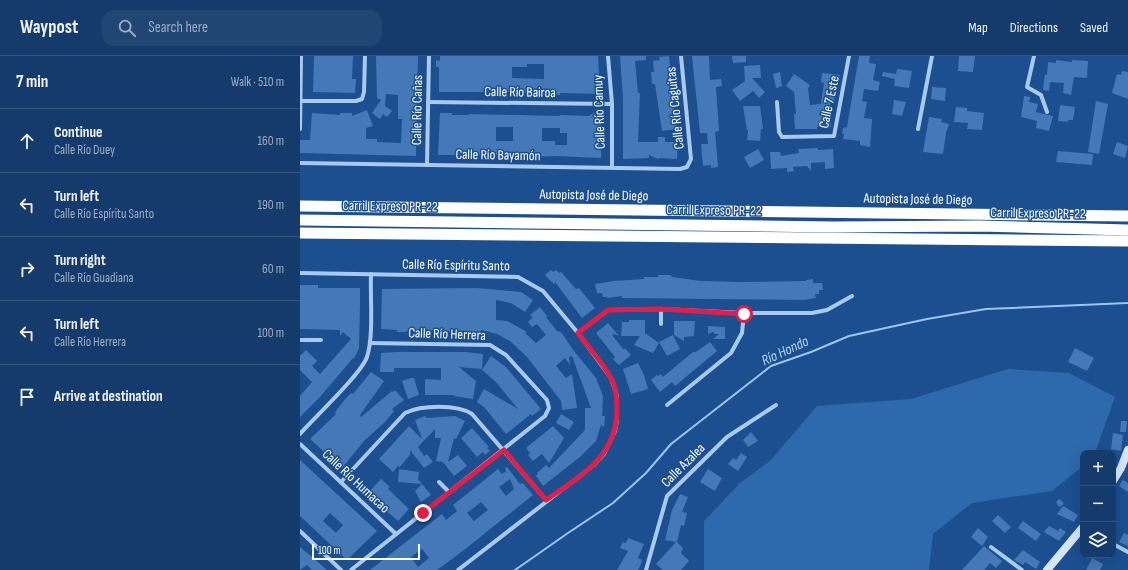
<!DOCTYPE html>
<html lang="en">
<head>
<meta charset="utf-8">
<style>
	:root { --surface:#143b6b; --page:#214673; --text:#f1f3f6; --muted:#9dadc1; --line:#33557e }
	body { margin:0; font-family:"Sofia Sans Condensed",sans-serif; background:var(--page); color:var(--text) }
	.controls { position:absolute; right:12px; bottom:12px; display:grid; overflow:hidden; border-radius:8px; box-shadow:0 4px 16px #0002 }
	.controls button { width:36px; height:36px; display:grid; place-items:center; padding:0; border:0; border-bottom:1px solid var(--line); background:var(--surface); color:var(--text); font:20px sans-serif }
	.scale { position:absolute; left:12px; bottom:10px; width:108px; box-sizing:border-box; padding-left:4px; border:2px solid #fff; border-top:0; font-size:11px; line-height:14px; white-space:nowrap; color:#fff; -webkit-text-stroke:3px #1b4f8f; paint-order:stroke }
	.stop { position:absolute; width:12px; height:12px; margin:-9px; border:3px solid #e11d48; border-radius:50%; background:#fff }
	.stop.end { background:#e11d48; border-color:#fff; box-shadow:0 1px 4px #0008 }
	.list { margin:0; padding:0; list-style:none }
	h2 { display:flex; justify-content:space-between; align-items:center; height:52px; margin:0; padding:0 16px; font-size:17px }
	h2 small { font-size:13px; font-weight:400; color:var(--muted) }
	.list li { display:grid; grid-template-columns:26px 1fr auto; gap:12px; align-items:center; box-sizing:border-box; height:64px; padding:0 16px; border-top:1px solid var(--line) }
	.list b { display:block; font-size:15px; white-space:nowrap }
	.list p { margin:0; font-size:13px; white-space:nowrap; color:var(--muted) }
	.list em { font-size:13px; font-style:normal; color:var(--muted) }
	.icon { flex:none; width:22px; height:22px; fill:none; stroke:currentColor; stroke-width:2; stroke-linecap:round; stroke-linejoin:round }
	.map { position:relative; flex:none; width:828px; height:514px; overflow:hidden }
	header { display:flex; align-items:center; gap:24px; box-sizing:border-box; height:56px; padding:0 20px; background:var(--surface); border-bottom:1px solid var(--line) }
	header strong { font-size:19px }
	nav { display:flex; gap:22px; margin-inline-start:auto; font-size:14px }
	.search { width:280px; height:36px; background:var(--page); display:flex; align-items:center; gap:10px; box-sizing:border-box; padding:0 14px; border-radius:12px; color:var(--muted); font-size:15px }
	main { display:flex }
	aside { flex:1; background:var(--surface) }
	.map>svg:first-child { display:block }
</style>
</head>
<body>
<header>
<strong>Waypost</strong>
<div class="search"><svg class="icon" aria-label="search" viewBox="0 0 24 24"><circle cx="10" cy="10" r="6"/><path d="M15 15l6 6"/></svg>Search here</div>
<nav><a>Map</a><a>Directions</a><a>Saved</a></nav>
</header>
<main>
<aside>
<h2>7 min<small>Walk · 510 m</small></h2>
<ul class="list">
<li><svg class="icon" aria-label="ahead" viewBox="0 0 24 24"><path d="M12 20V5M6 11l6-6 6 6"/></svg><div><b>Continue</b><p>Calle Río Duey</p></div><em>160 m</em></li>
<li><svg class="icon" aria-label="left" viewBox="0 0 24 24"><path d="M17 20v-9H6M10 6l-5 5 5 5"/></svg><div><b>Turn left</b><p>Calle Río Espíritu Santo</p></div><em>190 m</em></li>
<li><svg class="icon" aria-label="right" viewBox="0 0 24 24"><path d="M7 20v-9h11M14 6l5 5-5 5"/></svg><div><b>Turn right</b><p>Calle Río Guadiana</p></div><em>60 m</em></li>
<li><svg class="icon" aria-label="left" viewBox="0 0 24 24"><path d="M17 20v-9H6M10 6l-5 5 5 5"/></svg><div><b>Turn left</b><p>Calle Río Herrera</p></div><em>100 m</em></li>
<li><svg class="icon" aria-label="arrive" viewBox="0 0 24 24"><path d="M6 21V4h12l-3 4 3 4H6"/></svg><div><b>Arrive at destination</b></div></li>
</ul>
</aside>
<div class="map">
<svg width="828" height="514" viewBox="0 0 828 514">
	<rect width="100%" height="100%" fill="#1b4f8f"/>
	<path fill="#2e69ad" d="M708 313 769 317 815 341 795 397H783V410L752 435 672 447 633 478 629 514H404V465L440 427 471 404 517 350 611 343Z"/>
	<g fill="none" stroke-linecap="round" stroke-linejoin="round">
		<path stroke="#9cc4f0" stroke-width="2" d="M215 514 268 477 313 447 346 417 371 388 471 310 511 296 549 280 627 263 686 253 828 247"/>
	</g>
	<g fill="#4478b7" fill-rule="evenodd">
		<path d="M14 0H53L52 23H56L55 37 13 36Z"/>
		<path d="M76 0H118L116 100 0 97V84H10L12 57 40 59V57H52V60L67 54 73 70 66 72V83H77V86L101 87 102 63H98V39L86 38 85 50 92 55 87 61 83 58 80 63 72 57 81 44 77 42Z"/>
		<path d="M140 0H298L300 38 260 37V39L214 36H139V11H136V4L140 5ZM227 8H244V23L212 22V11H227Z"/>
		<path d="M320 0H346V4L335 5 338 37H340L338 86H358V81H365V86H378L377 103 360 102 358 103 349 99V102L323 103V42Z"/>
		<path d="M369 0 376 73 362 75 355 28H352L351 16H354L353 5 360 4 359 1Z"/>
		<path d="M392 0H409L410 24 421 23 422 30 416 31 419 75 415 76 416 86 418 111 411 112V109L403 110 401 88H408L407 77H400Z"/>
		<path d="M432 0H446V6L433 7Z"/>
		<path d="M559 0H570L569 7 576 8 573 24 580 26 578 35 564 33 562 45 567 46 564 62 572 63 570 91 560 89V85L543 83 544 78H542L543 72 547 71Z"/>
		<path d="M659 0H675L673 16 658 15Z"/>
		<path d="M756 4 772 6V4L788 5 787 22 774 21 771 39 763 37 764 27 750 26 749 35 743 34 745 18 747 19 748 6 756 7Z"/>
		<path d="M460 9 461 22H452L465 36 459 42 453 35 440 45 432 34 445 25 444 10Z"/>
		<path d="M597 13 612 15 609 32 594 30 595 23 582 20 583 16 596 18Z"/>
		<path d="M822 15 828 16V43L812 37 817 18 821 19Z"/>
		<path d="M480 16 482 30 476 32 473 18Z"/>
		<path d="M522 17 540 19 534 45 530 44 531 71H517V73H495L494 58H496L494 36 486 30 494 18 510 29 508 33 510 49 521 48 524 27 521 26Z"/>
		<path d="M632 31 646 32 645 45 631 43Z"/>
		<path d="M724 40 730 41 729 46 738 48 736 56 753 60 749 75 736 72 737 65 721 61Z"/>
		<path d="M594 44 606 46 602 60 592 58Z"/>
		<path d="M796 45 808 48 799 98 788 96Z"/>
		<path d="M760 49 775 51 773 64H768V66L758 65Z"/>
		<path d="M443 50H460L463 73H461L460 85 447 84 448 74H447Z"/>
		<path d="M656 51 667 52V55L684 57 682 74 667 73 668 67 654 66Z"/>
		<path d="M140 57H152V59H169V58L260 60V59L289 60 293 57 301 58V102L255 100 213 102 198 101V99H138ZM196 71H213V85H196ZM242 72H260V77H267V89H255V85H242Z"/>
		<path d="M629 61 642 63 641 66 649 68 646 77 643 98 623 96Z"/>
		<path d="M817 86 828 90 825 102 813 98Z"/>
		<path d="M518 92V94L533 93 534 112 525 113V106L511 107V115L507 110 493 111 494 115 487 116V112L471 113 470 96H480L481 100 499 97 498 93Z"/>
		<path d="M458 93 464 104 450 112 444 101Z"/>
		<path d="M758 95 793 98 792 109 756 106Z"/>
		<path d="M251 214 253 216 256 214 259 217 261 216 276 233 279 232 295 252 282 262 255 226 254 228 245 219Z"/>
		<path d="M358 219H370L372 221 401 225 440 226 506 225V224L513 223V227H522L523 234H519V238H515L516 242 504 244 322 242V240L307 242V241H303L302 237H297L295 228 314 225 344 223V221H358Z"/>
		<path d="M0 229H18V232H60V248L59 292 54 303 53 302 20 341 0 361V340L12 326 0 314V300L6 294 17 305 12 310 20 318 51 283 43 276 40 280V274L0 273Z"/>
		<path d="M177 232 221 236 233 244 225 256 211 247 196 244V264L207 265 227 276 225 277 236 287 246 279 237 268 232 271 228 266 233 261 230 259 240 251 247 260 246 261 257 275 261 276 274 295 296 322 303 340 302 360H305L304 371 301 369 296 385 280 401 243 430 236 420 238 418 237 417 246 409 249 412 285 374V352H291L272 300 269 301 270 309 265 302 256 310 266 322 272 318 277 352 262 354 261 345 227 301 210 285 197 278 181 274V276H167L109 274 105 276H97V274L81 273 82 233Z"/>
		<path d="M329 264H345V277L359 287 353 297 334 289 340 280H321L322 266H329Z"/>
		<path d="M374 265H395L394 280 384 281V285L374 279Z"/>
		<path d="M308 267 319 280 312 277 314 279H312L324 294 325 292 331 299 319 309 313 303 315 301 296 277Z"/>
		<path d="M408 270 425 271V283H413L419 278H415L413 276 408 278Z"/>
		<path d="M373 279 380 293 367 300 359 286Z"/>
		<path d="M410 286 417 295 375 330 372 326 360 336 351 324 357 319 358 320 361 318 363 321 393 296H396Z"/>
		<path d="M775 292 794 302 787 315 768 306Z"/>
		<path d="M96 296H165L183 298 182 313 159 311 176 325 173 343 154 340V339H125V323L141 324V312H94V316H80L81 297Z"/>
		<path d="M191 300 206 311 241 353 232 360 231 358 206 378 184 351 177 346 184 333 218 353 196 326 182 314Z"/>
		<path d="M338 307 344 319 348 333 331 338 323 313Z"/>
		<path d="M71 316 84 325 60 359 61 361 92 335 93 336 95 334 104 344 92 353 94 355 85 366 64 385 42 412 10 383 36 358 35 356 46 342 51 337 53 338Z"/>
		<path d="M111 322H114L119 339 108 343 102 325Z"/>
		<path d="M261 358 274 366 269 374 256 367Z"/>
		<path d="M125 360 127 362 155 360 165 365 156 383 154 382 148 406 158 399 167 410 154 420 143 406 136 405 141 382H135V373L118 391 124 400 127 398 133 406 124 412 110 394V399L99 412V409L93 416 79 403 109 370 122 383 115 364Z"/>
		<path d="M821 365H827L826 376H820Z"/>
		<path d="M253 370 264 382 249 407 242 398 233 405 228 399 230 397 226 392Z"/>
		<path d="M172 372 189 391 187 392 190 395 185 399 183 396 177 401 161 382Z"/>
		<path d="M451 376 458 385 448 391 443 384Z"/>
		<path d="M813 377 823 379 821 395 811 393Z"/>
		<path d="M441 397 447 401 438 415 428 408 433 402 436 404Z"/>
		<path d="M0 404 77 475 47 504 0 460ZM30 457 43 469 36 477 23 465Z"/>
		<path d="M207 411 220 428 223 427 233 439 164 494 137 514H70L142 458 146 464 157 455 153 449 198 413 202 418 205 416 206 417 205 412ZM210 423 214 433 206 440 199 431ZM181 446 188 454 174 465 167 457ZM122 493 129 502 118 511 111 501Z"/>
		<path d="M99 413 119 416 118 423 122 428 98 426Z"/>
		<path d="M408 413 422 422 415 435 400 426Z"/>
		<path d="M81 423 90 431 88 433 109 453 98 465 67 438Z"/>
		<path d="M823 424 828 427V436L819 430Z"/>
		<path d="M122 428 131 439 121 446 115 435Z"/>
		<path d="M380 438 388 441 382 456 387 457 384 470 381 469 377 486 383 492 381 497 389 505 381 514H363L356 508 376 486 365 484 372 454Z"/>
		<path d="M760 443 764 448 759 451 756 446Z"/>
		<path d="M763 450 778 459 774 466 757 458Z"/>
		<path d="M698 459 711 471 705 477 692 465Z"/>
		<path d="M723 465 741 478 736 485 718 472Z"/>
		<path d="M749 470 758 475 760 472 766 476 759 485 744 476Z"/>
		<path d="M678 472 688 481 682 490 671 481Z"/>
		<path d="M824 477 828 479V490L819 486Z"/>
		<path d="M328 482 344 488 338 502 342 504 341 508 338 514H317L328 495 320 492 323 486 326 487Z"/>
		<path d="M684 490 702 505 696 512 690 507 684 514H662Z"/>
		<path d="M0 491 18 506 27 514H12L7 509 0 514Z"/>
		<path d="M723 494 740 506 736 513 725 506 723 509 714 504Z"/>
		<path d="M792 502 803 508 800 514H786Z"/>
	</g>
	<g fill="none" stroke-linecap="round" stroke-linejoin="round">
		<g stroke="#a9c9ee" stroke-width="4">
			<path d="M308 0 312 48V111"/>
			<path d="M734 0 727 31 741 39 747 56"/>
			<path d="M1 45H56L62 43 64 36 65 0"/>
			<path d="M128 46 312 48"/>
			<path d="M477 46 479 76 482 81 534 80 549 0"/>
			<path d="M0 73 1 0"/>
			<path d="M618 73 632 0"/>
			<path d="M0 107 380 113 387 111 391 103 381 0"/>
			<path d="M127 109 129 0"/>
			<path d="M0 217 218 221 243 235 278 277 311 322 317 340V364L315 375 304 398 294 409 158 514"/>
			<path d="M361 268V253"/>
			<path d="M278 277 308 254 361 253 444 257H512L527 254 552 240"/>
			<path d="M0 284H21"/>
			<path d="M367 349 431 297 442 277 444 257"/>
			<path d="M0 378C14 362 61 318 67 301 74 279 70 241 71 218"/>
			<path d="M0 388 96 478"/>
			<path d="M41 426 105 357C121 349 157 348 172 358L246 444"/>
			<path d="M139 426 149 436"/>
			<path d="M0 475 41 514"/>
			<path d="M813 488 828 496"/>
			<path d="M691 491 722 514"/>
			<path d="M51 514 245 360 249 352 247 344 206 299 190 289 70 287"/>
			<path d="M346 514 367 440 427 381 476 349"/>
		</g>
		<g stroke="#d6e6fa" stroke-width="8">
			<path d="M813 425 821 412 828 394"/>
			<path d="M747 514 783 471"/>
		</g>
		<g stroke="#fff" stroke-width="11">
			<path d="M0 150 828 160"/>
			<path d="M0 164 533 171 680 170 828 174"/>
			<path d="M0 177 828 185"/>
		</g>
	</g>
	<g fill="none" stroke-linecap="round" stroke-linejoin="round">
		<path stroke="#e11d48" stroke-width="5" d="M123 457 204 394 246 444C281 420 318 400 317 352 317 342 316 331 311 322 302 306 289 292 278 277L308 254 361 253 444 258"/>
	</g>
	<g text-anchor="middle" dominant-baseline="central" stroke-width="3" stroke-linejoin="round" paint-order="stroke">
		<g font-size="14" fill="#fff" stroke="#1b4f8f">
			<text transform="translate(220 36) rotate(1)">Calle Río Bairoa</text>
			<text transform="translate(529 46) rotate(-78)">Calle 7 Este</text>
			<text transform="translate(375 52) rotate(-96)">Calle Río Caguitas</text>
			<text transform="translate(117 54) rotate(-89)">Calle Río Cañas</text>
			<text transform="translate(299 56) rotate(-92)">Calle Río Camuy</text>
			<text transform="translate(198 99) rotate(1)">Calle Río Bayamón</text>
			<text transform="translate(294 139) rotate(1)">Autopista José de Diego</text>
			<text transform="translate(618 143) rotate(1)">Autopista José de Diego</text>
			<text transform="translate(90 150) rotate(1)">Carril Expreso PR-22</text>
			<text transform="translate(414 154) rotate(1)">Carril Expreso PR-22</text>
			<text transform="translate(738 157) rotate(1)">Carril Expreso PR-22</text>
			<text transform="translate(156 209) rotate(1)">Calle Río Espíritu Santo</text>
			<text transform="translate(147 278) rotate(2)">Calle Río Herrera</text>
			<text transform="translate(383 409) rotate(-45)">Calle Azalea</text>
			<text transform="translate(56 425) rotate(43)">Calle Río Humacao</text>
		</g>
		<g font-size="15" font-style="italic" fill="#b5d3f5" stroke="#1b4f8f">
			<text transform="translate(485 295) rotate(-25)">Río Hondo</text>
		</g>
	</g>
</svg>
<div class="controls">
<button>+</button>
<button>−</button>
<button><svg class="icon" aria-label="layers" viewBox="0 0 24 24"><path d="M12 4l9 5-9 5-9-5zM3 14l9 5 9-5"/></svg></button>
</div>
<div class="scale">100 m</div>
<div class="stop" style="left:444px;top:258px"></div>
<div class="stop end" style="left:123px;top:457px"></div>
</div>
</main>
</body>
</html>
